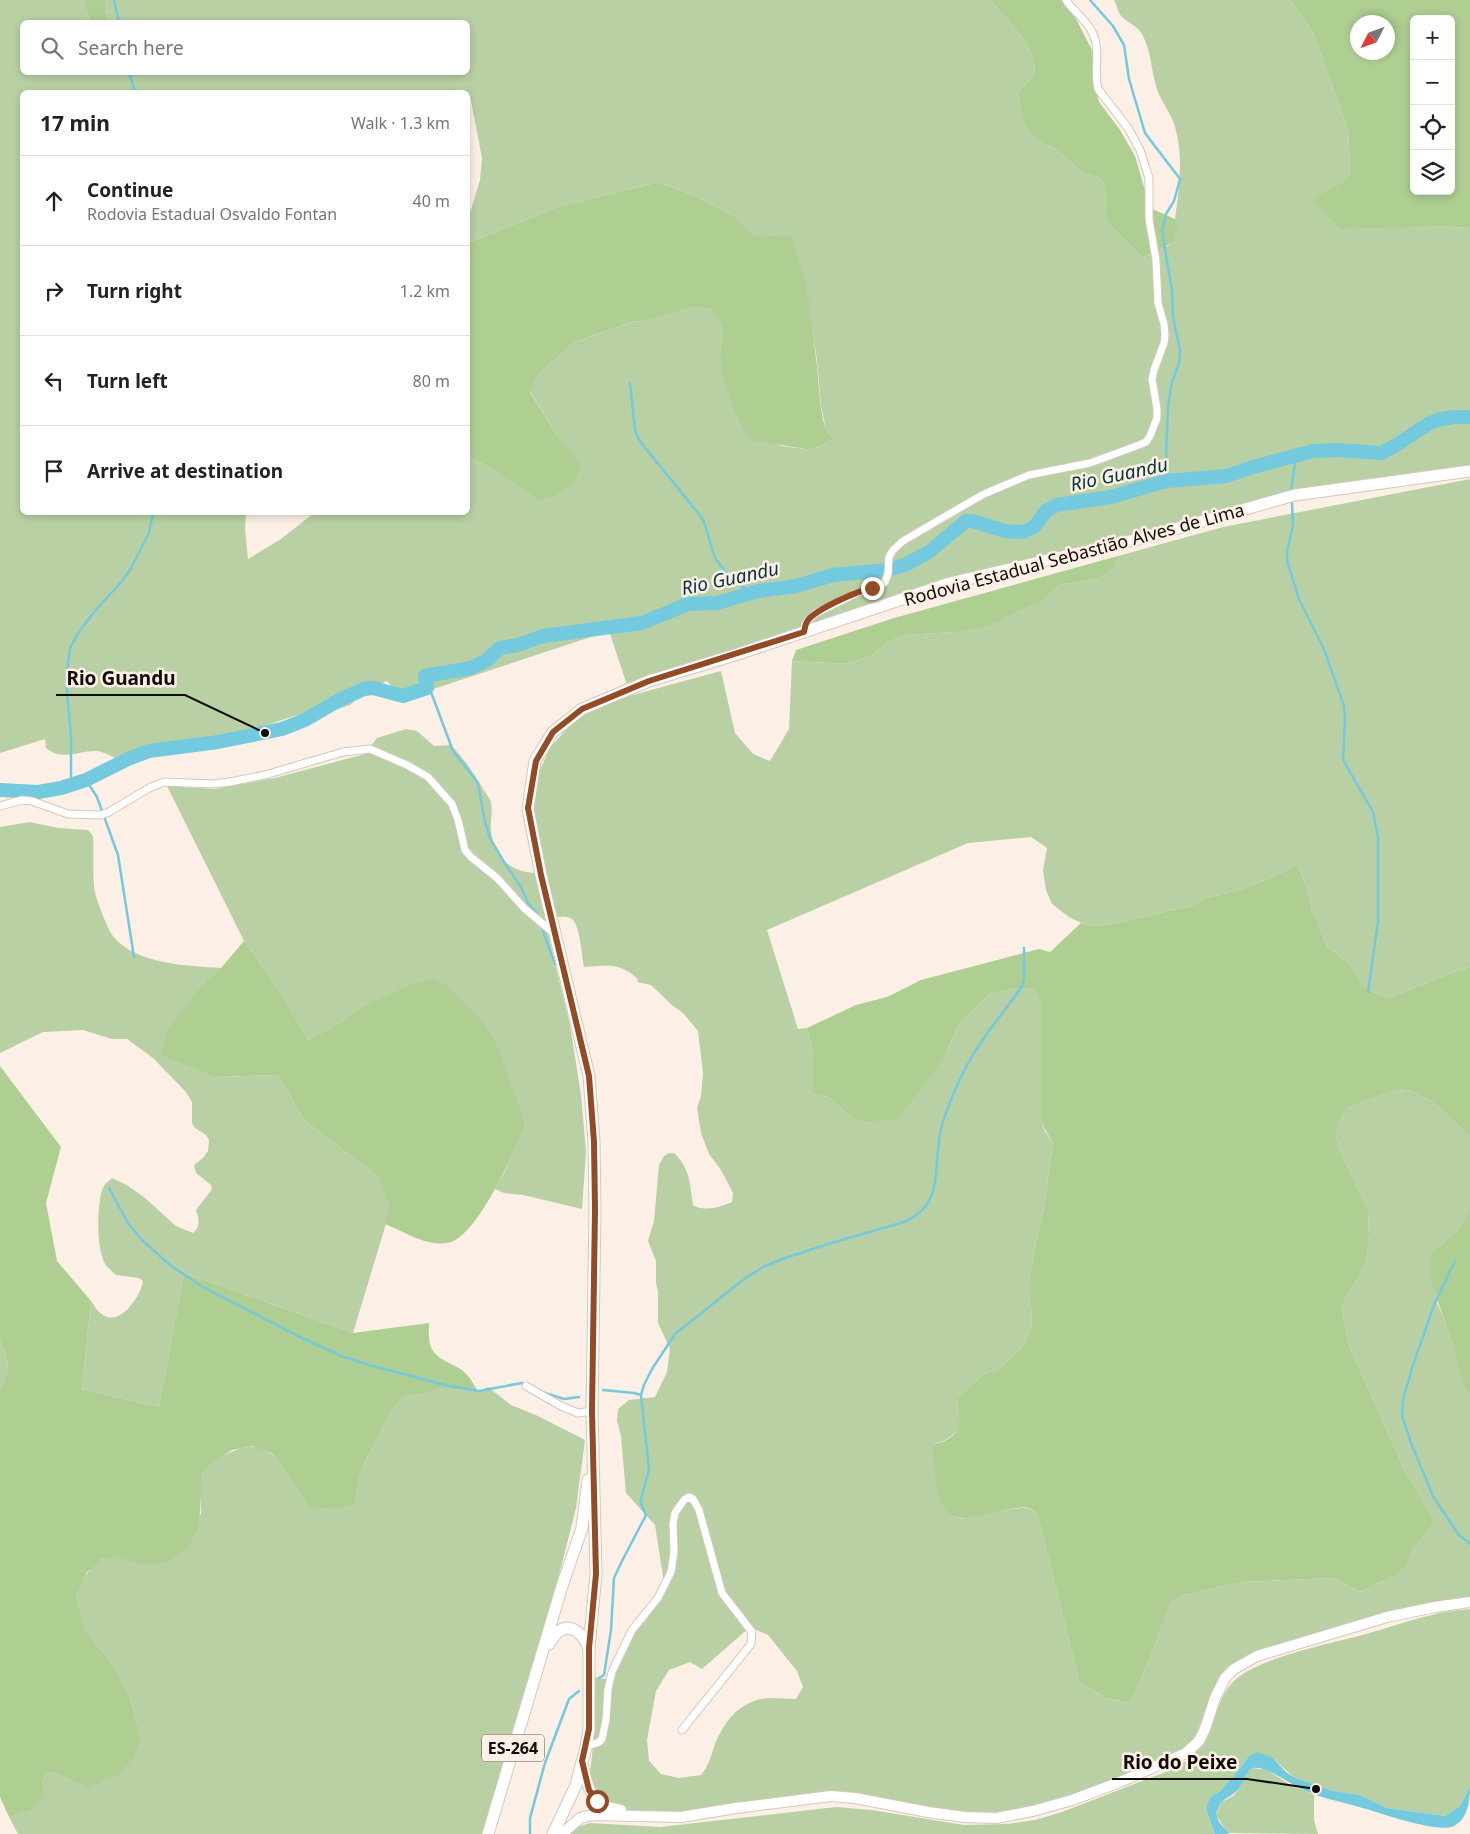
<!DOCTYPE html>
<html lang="en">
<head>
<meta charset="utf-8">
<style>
	:root { --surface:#fff; --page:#f2f2f2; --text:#222; --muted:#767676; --line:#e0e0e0 }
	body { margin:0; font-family:"Noto Sans",sans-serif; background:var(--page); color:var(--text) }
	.controls { position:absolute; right:15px; top:15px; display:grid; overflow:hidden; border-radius:8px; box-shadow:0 2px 8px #0003 }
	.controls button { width:45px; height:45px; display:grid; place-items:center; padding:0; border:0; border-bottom:1px solid var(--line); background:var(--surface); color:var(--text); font:25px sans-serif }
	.compass { position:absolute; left:1350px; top:15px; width:45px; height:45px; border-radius:50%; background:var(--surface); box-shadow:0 2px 8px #0003; rotate:228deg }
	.stop { position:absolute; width:15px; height:15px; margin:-11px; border:4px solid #924b25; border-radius:50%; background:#fff }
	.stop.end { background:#924b25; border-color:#fff; box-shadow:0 1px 5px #0008 }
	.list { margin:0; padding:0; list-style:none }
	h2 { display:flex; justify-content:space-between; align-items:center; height:65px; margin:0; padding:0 20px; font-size:21px }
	h2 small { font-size:16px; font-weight:400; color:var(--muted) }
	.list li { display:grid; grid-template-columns:32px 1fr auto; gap:15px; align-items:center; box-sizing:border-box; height:90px; padding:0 20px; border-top:1px solid var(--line) }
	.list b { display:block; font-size:19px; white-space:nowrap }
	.list p { margin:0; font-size:16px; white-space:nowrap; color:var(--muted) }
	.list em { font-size:16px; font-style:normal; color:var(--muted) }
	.icon { flex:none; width:28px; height:28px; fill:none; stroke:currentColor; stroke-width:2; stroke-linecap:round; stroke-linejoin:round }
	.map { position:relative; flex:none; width:1470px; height:1834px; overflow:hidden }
	.search { position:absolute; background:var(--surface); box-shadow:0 2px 8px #0003; left:20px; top:20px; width:450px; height:55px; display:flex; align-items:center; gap:12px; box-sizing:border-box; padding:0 18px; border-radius:8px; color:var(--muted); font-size:19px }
	.panel { position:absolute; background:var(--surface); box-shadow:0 2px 8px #0003; left:20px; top:90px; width:450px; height:425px; border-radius:8px }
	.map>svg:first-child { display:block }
</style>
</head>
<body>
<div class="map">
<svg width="1470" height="1834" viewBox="0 0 1470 1834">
	<rect width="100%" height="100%" fill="#fcefe5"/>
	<g fill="#b9d0a4" fill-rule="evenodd">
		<path d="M0 0H83L90 22H22V72H468V22H108L105 0H990C1003 15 1043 53 1033 75 1031 81 1022 87 1018 92L1021 116 1044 144 1054 148 1084 173 1098 177 1106 187 1105 220 1142 257 1159 253 1160 250 1169 245 1179 223 1175 219C1179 189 1184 157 1175 127 1171 112 1160 101 1156 86 1151 69 1151 50 1142 34 1137 26 1129 23 1122 17 1118 13 1117 5 1114 0H1290L1313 32 1348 130 1350 172 1346 182 1312 200 1436 226 1470 228V468L1220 516 896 606 627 685 609 631 403 699 387 681 365 691 350 705 326 713 294 716 241 734 209 741 166 745 121 760C114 758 105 752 97 751 79 750 63 762 46 748L45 739 0 753ZM22 92H468V96H470L482 158 480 180 468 219V243L558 207 659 182 699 198 736 217 808 302 817 360 821 406 826 429 834 439 812 450 782 446 762 440 750 439 720 353 723 333 719 318 710 309 695 305 642 321 631 322 575 342 538 374 530 391 557 435 581 464 496 471 468 456V512L314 513 281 539 248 559 245 529 246 512H22Z"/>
		<path d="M1470 479V967L1451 973 1389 998 1371 991 1361 984 1349 963 1327 947 1317 920 1312 913 1307 888 1297 863 1280 874 1243 889 1207 898 1191 906 1113 924 1095 926 1081 923 1069 917 1052 904 1046 890 1043 870 1047 848 1031 837 968 843 767 930 798 1029 807 1028 813 1051V1094L829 1097 851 1117 947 1051 960 1022 990 994 1016 988 1034 990 1042 1010V1123L1045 1131 1053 1144 1043 1214 1036 1242 1028 1290 1032 1313 1031 1330 1021 1349 997 1370 986 1373 976 1381 956 1401C964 1428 959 1436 932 1445L936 1477 951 1514C953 1515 955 1517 958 1518 976 1522 1025 1498 1036 1513 1038 1515 1039 1521 1040 1524L1079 1681 1106 1698 1130 1703 1152 1653 1170 1604 1179 1596 1243 1582 1335 1578 1360 1592 1389 1578 1408 1562 1413 1549 1434 1523 1430 1513 1407 1475 1350 1348 1341 1307 1366 1263 1369 1235 1368 1212 1338 1147 1336 1134 1340 1120 1347 1108C1363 1102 1381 1093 1398 1090 1422 1085 1454 1122 1470 1137V1213L1458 1230 1430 1254 1431 1271 1437 1303 1444 1319 1470 1396V1601L1318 1638 1236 1669 1210 1699 1196 1735 1187 1747 1175 1756 1044 1808 993 1817 866 1798 648 1816 603 1805 587 1785C596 1747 594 1715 594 1677L610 1680 627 1642 647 1619 657 1603 664 1583 655 1525 626 1493 621 1436 617 1421 618 1409 629 1400 655 1397 667 1372 670 1349 658 1323V1292L656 1283V1261L648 1241 654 1221 659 1165 664 1156 669 1153H674C690 1168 690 1184 693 1205 703 1212 721 1207 732 1202L733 1193 721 1170 709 1154 701 1133 697 1108 701 1096 703 1073 698 1031 683 1013 672 1005 651 985 637 982 638 979C618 962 609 966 584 967 582 957 580 925 572 919 567 916 561 917 556 917L533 811 538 774 550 748 569 726 584 714 618 699 721 671 735 733 753 754 770 761 789 729 792 661 845 664 871 656 888 642 905 635 952 632 1046 598 1059 585 1098 579 1115 567 1118 556 1223 527ZM750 1627 768 1635 797 1671 803 1687 796 1699C785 1699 771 1697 761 1699 737 1704 724 1723 715 1744 711 1756 709 1765 701 1775L679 1778 661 1774 649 1761 647 1740 656 1691 669 1670 690 1662 702 1669Z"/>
		<path d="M406 729 417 731 434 746 451 745C464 759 474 773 483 789 485 793 490 798 491 802 493 811 490 821 491 830 493 857 510 872 536 873L552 951 570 1025 581 1095 586 1152 582 1209 523 1195 504 1193 495 1189 504 1173 526 1124 505 1069 395 993 363 1006 343 1021 308 1040 287 1003 244 941 167 786 215 789 275 778 365 754 377 738Z"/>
		<path d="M30 822 58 828 88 830 93 836C94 853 92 877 95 893 97 901 108 930 113 936 134 964 189 966 221 968L202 985 216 1077 278 1075 305 1121 379 1177 391 1207 353 1333 184 1273 159 1407 82 1389 91 1301C95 1307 100 1315 107 1317 123 1322 141 1295 143 1281L139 1278 116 1275C113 1272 108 1268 105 1264 96 1247 97 1208 102 1190 104 1184 108 1182 112 1178L127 1185 145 1198 176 1226 193 1233C201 1226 199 1220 196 1210L212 1189 211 1185 196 1173 194 1165 203 1158 208 1151 209 1140 206 1135 195 1128 192 1123V1102L186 1092 153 1058 127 1039H112L83 1030 43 1032 0 1053V827Z"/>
		<path d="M0 1341C9 1359 11 1370 0 1388Z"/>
		<path d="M488 1387 511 1405 538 1416 585 1440 576 1508 552 1603 484 1834H18L9 1817 28 1812 42 1785 46 1772H53L68 1778 100 1782 110 1778 141 1738 129 1695 115 1669 86 1630 76 1596C83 1579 93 1555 115 1557 121 1558 128 1561 135 1563L201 1514C201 1502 199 1487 202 1475 206 1462 241 1444 254 1447 261 1448 269 1452 275 1456L309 1507 355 1506 361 1470 392 1409 403 1398 447 1388 477 1392Z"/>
		<path d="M1470 1609V1786L1460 1806 1445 1816 1387 1808 1360 1795 1334 1791 1293 1777 1273 1758 1249 1756 1237 1772 1219 1792 1211 1796 1208 1802 1206 1809 1215 1834H568L580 1826 590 1823 660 1827 836 1807 872 1810 964 1825 1007 1824 1035 1820 1062 1812 1173 1769C1190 1760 1204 1747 1211 1728 1218 1711 1220 1695 1234 1681 1257 1658 1333 1643 1366 1634 1401 1624 1434 1611 1470 1609Z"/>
		<path d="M1253 1768 1267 1770 1289 1784 1314 1795V1820L1318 1834 1227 1833 1216 1814 1222 1802 1233 1796 1242 1785 1248 1771Z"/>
	</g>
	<g fill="#aece92" fill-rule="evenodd">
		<path d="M83 0H105L108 22H90Z"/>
		<path d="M990 0H1069L1072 4 1075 17 1091 48 1097 65 1094 80 1099 102 1120 130 1135 156 1150 208 1175 219 1179 223 1174 241 1160 250 1159 253 1142 257 1105 220 1106 187 1098 177 1084 173 1054 148 1044 144 1031 133 1021 116 1018 92C1022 87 1031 81 1033 75 1043 53 1003 15 990 0Z"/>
		<path d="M1290 0H1470V228L1436 226 1341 229 1311 200 1346 181 1350 172 1348 130 1313 32ZM1414 19H1451V191H1414ZM1358 22H1388V52H1358Z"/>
		<path d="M659 182 699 198 736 217 752 235 791 237C807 275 811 317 816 358 819 375 819 417 827 430 828 433 832 436 834 439L812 450 750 440 735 413 724 380 720 353 723 333 719 319 710 309 695 306 642 321 631 322 575 342 538 374 530 392 557 435 582 464C573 487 564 495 540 500L496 471 468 456V243L558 207Z"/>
		<path d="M1118 556 1115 567 1098 579 1059 585 1046 598 989 625 969 630 952 632 905 635 888 642 871 656 845 664 792 661 796 650 894 618Z"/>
		<path d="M1297 863 1307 888 1312 913 1317 920 1327 947 1349 963 1361 984 1371 991 1389 998 1451 973 1470 967V1137C1454 1122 1422 1085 1398 1090 1382 1093 1363 1102 1347 1108L1340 1120 1336 1134 1338 1147 1368 1211 1369 1235 1366 1263 1341 1307 1350 1348 1407 1475 1430 1513 1434 1523 1413 1549 1408 1562 1400 1571 1389 1578 1360 1592 1335 1578 1243 1582 1179 1596 1170 1604 1152 1653 1130 1703 1106 1698 1079 1681 1040 1524C1039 1521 1038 1516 1036 1513 1022 1493 963 1536 945 1509 935 1493 934 1463 932 1445 960 1438 963 1426 956 1400L976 1381 986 1373 997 1370 1021 1349 1031 1330 1032 1313 1028 1290 1036 1242 1043 1214 1053 1144 1042 1123V1010L1034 990 1016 988 990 994 960 1022 947 1051 933 1073 897 1120 867 1121 851 1117 829 1097 813 1094V1051L807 1028 856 1005 887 997 921 980 1039 949 1050 952 1081 923 1095 926 1113 924 1191 906 1207 898 1243 889 1280 874Z"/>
		<path d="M244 941 287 1003 308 1040 343 1021 363 1006 418 982 429 979 445 984 481 1020 492 1037 498 1048 526 1124C514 1151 477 1239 447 1243 425 1246 405 1232 385 1224L390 1207 379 1177 305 1121 278 1075 216 1077 161 1055 168 1029 202 985 221 968Z"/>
		<path d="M0 1066 61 1147 46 1203 57 1261 91 1301 82 1389 159 1407 184 1273 353 1333 429 1323C429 1332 428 1340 431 1347 436 1360 453 1363 463 1371 470 1377 473 1383 477 1390V1392L447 1388 403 1398 392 1409 361 1470 355 1506 325 1508 309 1507 275 1456 271 1453 252 1446 232 1450 212 1463 202 1474 199 1526 188 1548 166 1563H135L115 1557 102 1559 87 1572 76 1596 86 1630 115 1669 129 1695 141 1738 133 1757 120 1774 89 1787 53 1772H46L42 1785 46 1796 28 1812 9 1817 0 1797V1388C11 1370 9 1359 0 1341Z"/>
		<path d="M1469 1213H1470V1396C1460 1377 1457 1356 1450 1337 1442 1309 1427 1283 1430 1254L1458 1230Z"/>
	</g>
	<path fill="#73c9de" d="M1258 1752 1273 1758 1286 1772 1293 1777 1334 1791 1360 1795 1387 1808 1445 1816 1460 1806 1470 1786C1470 1800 1468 1819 1454 1826 1437 1834 1379 1812 1359 1807 1339 1801 1320 1798 1301 1789 1290 1784 1265 1765 1253 1768 1246 1770 1245 1781 1241 1786 1235 1795 1226 1797 1221 1803 1219 1806 1218 1810 1216 1813L1219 1822 1229 1834H1215L1206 1809 1208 1802 1211 1796 1219 1792 1237 1772 1249 1756Z"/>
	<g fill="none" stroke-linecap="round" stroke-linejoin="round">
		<g stroke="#73c9de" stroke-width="2.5">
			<path d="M114 0 119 22"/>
			<path d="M1090 0 1113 26 1124 45 1129 79 1145 133 1180 179 1174 201 1166 214 1162 231 1172 291 1173 317 1180 350 1179 363 1172 382 1168 407 1166 454 1168 470 1166 481"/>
			<path d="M129 72 135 92"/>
			<path d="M630 383 635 430 638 438 642 444 699 514 704 522 715 558 728 575 742 587 758 591"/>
			<path d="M1291 492 1296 456"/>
			<path d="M1292 503 1293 525 1287 552V561L1299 599 1324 649 1344 706 1345 720 1343 760 1373 812 1378 837V922L1368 992"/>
			<path d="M425 676 453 751 478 783 485 822 491 840 504 862 521 887 528 903 537 913"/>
			<path d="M86 780 97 797 118 855 134 957"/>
			<path d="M71 785V735L66 680 70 648 78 633 95 611 122 581 130 570 149 533 153 512"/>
			<path d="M543 931 555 964"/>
			<path d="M109 1188 129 1225 143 1241 170 1265 201 1286 304 1339 344 1357 373 1366 449 1386 479 1391 522 1383 525 1385"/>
			<path d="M1455 1261 1434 1305 1413 1365 1403 1399 1402 1416 1411 1443 1433 1496 1458 1534 1470 1544"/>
			<path d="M603 1390 634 1393 641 1395"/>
			<path d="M542 1392 564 1399 579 1397"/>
			<path d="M599 1678 604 1675 611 1630 614 1578 621 1563 646 1515 641 1504V1499L649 1470 641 1395 644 1385 652 1369 675 1334 744 1279 765 1266 785 1258 828 1244 904 1222C948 1203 931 1163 942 1125 952 1092 968 1060 988 1032 999 1017 1012 1002 1022 986L1024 979V948"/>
			<path d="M530 1834V1818L545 1763 569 1699 579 1691"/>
		</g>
		<path stroke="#73c9de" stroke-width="14" d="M0 790 38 792 61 788 86 780 128 759 149 751 218 742 282 729 305 720 341 699 364 689 373 688 403 696 427 688 425 676 471 668 487 660 500 648 518 645 543 636 642 623 688 604 717 603 758 591 796 586 833 575 887 570 905 565 929 552 966 521H972L1005 531 1023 532 1034 527 1047 510 1057 505 1111 497 1166 481 1227 476 1250 468 1313 451 1337 450 1382 453 1401 442 1428 424 1437 420 1454 417H1470"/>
		<defs>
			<g id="minor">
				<path d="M805 632V625L808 620 816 613 857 593 880 586 885 582 888 574 889 557 893 550 903 541 944 517 984 494 1029 475 1090 463 1139 445 1146 442 1150 436 1157 418V409L1152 379 1154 370 1164 343 1165 335 1164 324 1158 303 1156 260 1149 219V178L1140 150 1128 128 1098 89C1093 69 1102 49 1091 30 1085 19 1073 11 1066 0"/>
				<path d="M0 806 22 800 32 801 68 814 101 815 109 812 149 788 164 782 212 784 230 782 265 775 343 752 370 749 407 765 428 777 452 804 458 820 465 850 471 857 497 878 525 909 555 934"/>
				<path d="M526 1386 561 1406 578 1413 592 1411"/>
				<path d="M586 1747 599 1742 602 1739 606 1720 608 1689 612 1672 632 1630 658 1598 671 1572 674 1552 673 1524 675 1513 684 1500 689 1497 693 1499 699 1510 722 1593 752 1632 751 1644 682 1730"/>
			</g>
			<g id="secondary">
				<path d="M582 1761C588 1788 589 1806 621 1810"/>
				<path d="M562 1834 580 1818 592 1815 681 1817 736 1808 831 1796 855 1798 928 1812 964 1817 996 1818 1033 1811 1072 1800 1120 1782 1186 1753 1199 1741 1205 1729 1215 1698 1225 1678 1234 1669 1257 1656 1387 1617 1435 1607 1470 1602"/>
			</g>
			<g id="primary">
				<path d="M549 1644C562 1619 579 1626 589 1648"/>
				<path d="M488 1834 562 1586 582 1528 588 1480"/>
				<path d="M553 1834 576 1785 586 1747 589 1729V1648L596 1574 592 1411 595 1209 594 1142 589 1076 541 875 528 809 535 761 553 732 582 709 649 681 738 654 950 583 1143 538 1295 495 1470 471"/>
			</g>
		</defs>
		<use href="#minor" stroke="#d4c7bd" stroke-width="9"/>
		<use href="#secondary" stroke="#d4c7bd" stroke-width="12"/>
		<use href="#primary" stroke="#d4c7bd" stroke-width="13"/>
		<use href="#minor" stroke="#fff" stroke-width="7"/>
		<use href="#secondary" stroke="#fff" stroke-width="10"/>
		<use href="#primary" stroke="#fff" stroke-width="11"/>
	</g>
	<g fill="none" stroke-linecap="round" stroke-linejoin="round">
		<path stroke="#924b25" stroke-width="6" d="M597 1801 589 1790 582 1761 589 1729V1648L596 1574 592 1411 595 1209 594 1142 589 1076 541 875 528 808 536 761 553 732 582 709 649 681 804 632C805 628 805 624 808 620 817 609 857 591 872 588"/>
	</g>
	<g text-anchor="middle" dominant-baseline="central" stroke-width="5" stroke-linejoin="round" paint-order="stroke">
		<rect fill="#fcefe5" stroke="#57504b" stroke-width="1" x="482" y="1734.5" width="62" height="27" rx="4"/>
		<g font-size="16" font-weight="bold" fill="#100c09">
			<text x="513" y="1748">ES-264</text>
		</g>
		<g font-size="18" fill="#100c09" stroke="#fcefe5">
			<text transform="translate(1074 554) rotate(-15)">Rodovia Estadual Sebastião Alves de Lima</text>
		</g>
		<g font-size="19" font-style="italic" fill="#0a343e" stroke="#fcefe5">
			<text transform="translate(1119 474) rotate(-12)">Rio Guandu</text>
			<text transform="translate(730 578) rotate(-12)">Rio Guandu</text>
		</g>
	</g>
	<path fill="none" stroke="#100c09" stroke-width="2" d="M265 733L185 695H56M1316 1789L1247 1779H1112"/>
	<g fill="#100c09" stroke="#fcefe5" stroke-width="2">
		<circle cx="265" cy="733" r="5"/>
		<circle cx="1316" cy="1789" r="5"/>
	</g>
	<g font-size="19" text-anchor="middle" font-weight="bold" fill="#100c09" stroke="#fcefe5" stroke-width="5" stroke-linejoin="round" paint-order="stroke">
		<text x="121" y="685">Rio Guandu</text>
		<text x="1180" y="1769">Rio do Peixe</text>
	</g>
</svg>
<div class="controls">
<button>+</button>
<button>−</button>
<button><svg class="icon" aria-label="locate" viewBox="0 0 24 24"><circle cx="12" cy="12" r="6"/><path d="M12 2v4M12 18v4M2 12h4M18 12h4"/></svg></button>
<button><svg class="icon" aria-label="layers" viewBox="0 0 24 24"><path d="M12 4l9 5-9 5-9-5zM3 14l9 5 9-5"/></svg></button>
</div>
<svg class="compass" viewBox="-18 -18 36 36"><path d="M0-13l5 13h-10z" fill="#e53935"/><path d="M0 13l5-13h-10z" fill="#767676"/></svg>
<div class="stop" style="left:597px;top:1801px"></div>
<div class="stop end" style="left:872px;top:588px"></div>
<div class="search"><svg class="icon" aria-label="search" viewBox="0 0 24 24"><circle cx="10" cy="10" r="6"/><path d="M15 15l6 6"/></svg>Search here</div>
<section class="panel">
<h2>17 min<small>Walk · 1.3 km</small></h2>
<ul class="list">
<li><svg class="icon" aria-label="ahead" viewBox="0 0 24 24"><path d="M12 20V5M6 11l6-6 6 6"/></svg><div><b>Continue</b><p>Rodovia Estadual Osvaldo Fontan</p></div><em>40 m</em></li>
<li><svg class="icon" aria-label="right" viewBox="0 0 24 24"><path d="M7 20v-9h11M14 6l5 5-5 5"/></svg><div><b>Turn right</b></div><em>1.2 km</em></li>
<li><svg class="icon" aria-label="left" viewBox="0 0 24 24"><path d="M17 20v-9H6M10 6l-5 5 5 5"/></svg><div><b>Turn left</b></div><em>80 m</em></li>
<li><svg class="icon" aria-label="arrive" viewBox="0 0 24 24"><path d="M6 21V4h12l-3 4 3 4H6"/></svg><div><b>Arrive at destination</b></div></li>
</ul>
</section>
</div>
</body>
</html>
